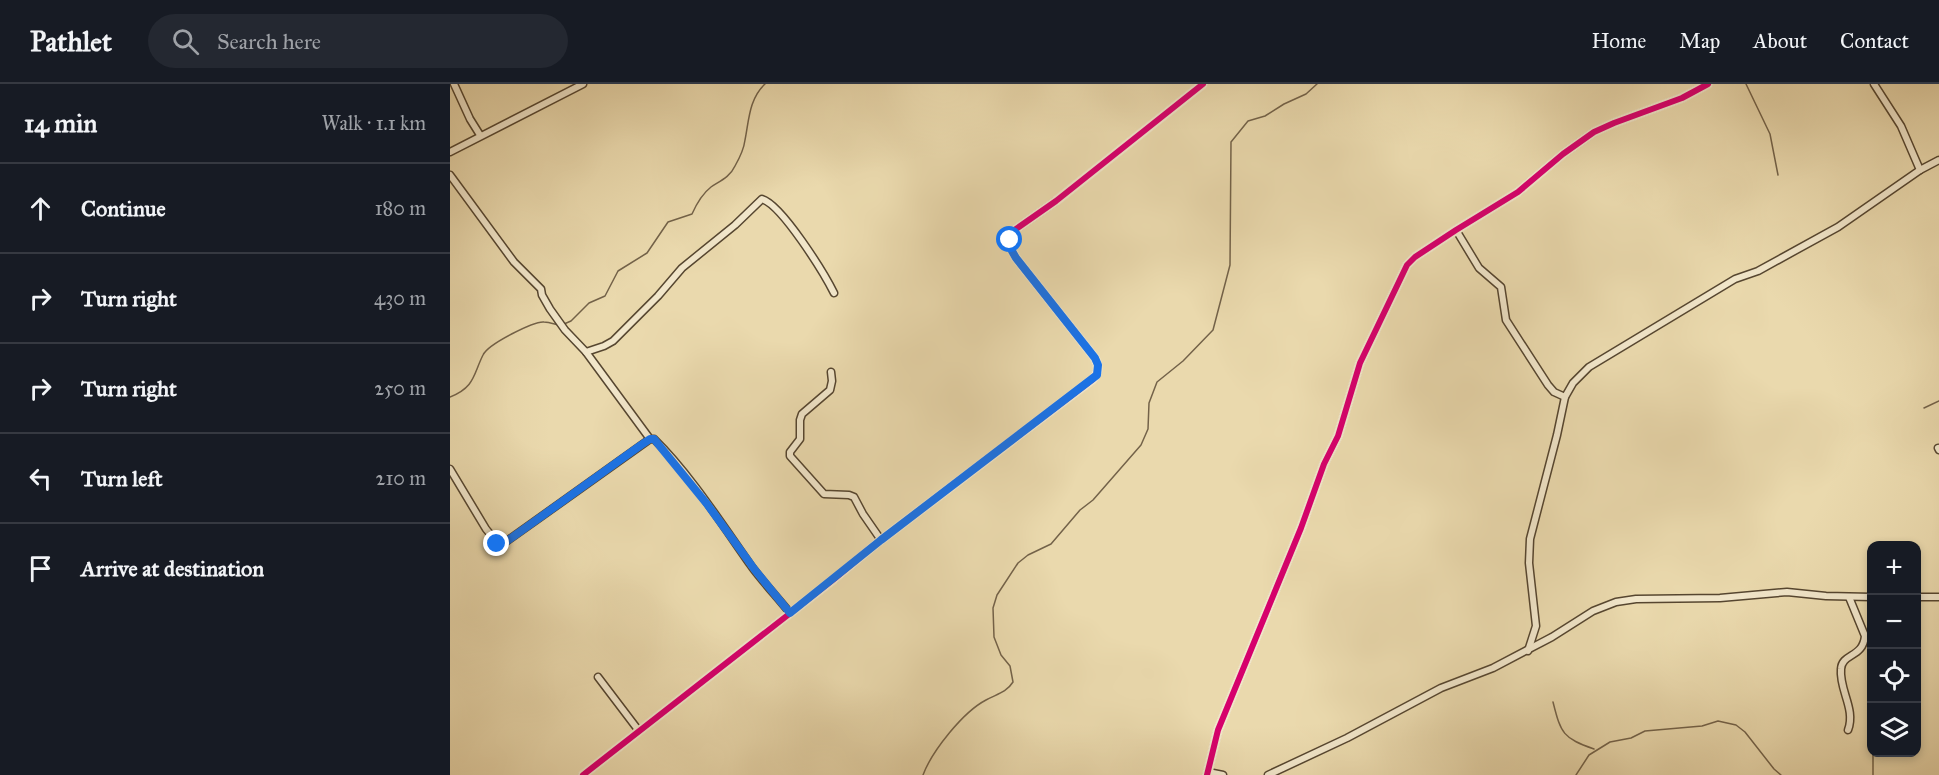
<!DOCTYPE html>
<html lang="en">
<head>
<meta charset="utf-8">
<style>
	:root { --surface:#171b24; --page:#242831; --text:#f1f3f6; --muted:#9ea1a6; --line:#363941 }
	body { margin:0; font-family:"IM FELL Great Primer",serif; background:var(--page); color:var(--text) }
	.controls { position:absolute; right:18px; bottom:18px; display:grid; overflow:hidden; border-radius:12px; box-shadow:0 3px 9px #0003 }
	.controls button { width:54px; height:54px; display:grid; place-items:center; padding:0; border:0; border-bottom:2px solid var(--line); background:var(--surface); color:var(--text); font:30px sans-serif }
	.stop { position:absolute; width:18px; height:18px; margin:-14px; border:4px solid #1a73e8; border-radius:50%; background:#fff }
	.stop.end { background:#1a73e8; border-color:#fff; box-shadow:0 2px 6px #0008 }
	.list { margin:0; padding:0; list-style:none }
	h2 { display:flex; justify-content:space-between; align-items:center; height:78px; margin:0; padding:0 24px; font-size:26px }
	h2 small { font-size:20px; font-weight:400; color:var(--muted) }
	.list li { display:grid; grid-template-columns:39px 1fr auto; gap:18px; align-items:center; box-sizing:border-box; height:90px; padding:0 24px; border-top:2px solid var(--line) }
	.list b { display:block; font-size:22px; white-space:nowrap }
	.list em { font-size:20px; font-style:normal; color:var(--muted) }
	.icon { flex:none; width:33px; height:33px; fill:none; stroke:currentColor; stroke-width:2; stroke-linecap:round; stroke-linejoin:round }
	.map { position:relative; flex:none; width:1489px; height:691px; overflow:hidden }
	header { display:flex; align-items:center; gap:36px; box-sizing:border-box; height:84px; padding:0 30px; background:var(--surface); border-bottom:2px solid var(--line) }
	header strong { font-size:28px }
	nav { display:flex; gap:33px; margin-inline-start:auto; font-size:21px }
	.search { width:420px; height:54px; background:var(--page); display:flex; align-items:center; gap:15px; box-sizing:border-box; padding:0 21px; border-radius:33px; color:var(--muted); font-size:22px }
	main { display:flex }
	aside { flex:1; background:var(--surface) }
	.map>svg:first-child { display:block }
</style>
</head>
<body>
<header>
<strong>Pathlet</strong>
<div class="search"><svg class="icon" aria-label="search" viewBox="0 0 24 24"><circle cx="10" cy="10" r="6"/><path d="M15 15l6 6"/></svg>Search here</div>
<nav><a>Home</a><a>Map</a><a>About</a><a>Contact</a></nav>
</header>
<main>
<aside>
<h2>14 min<small>Walk · 1.1 km</small></h2>
<ul class="list">
<li><svg class="icon" aria-label="ahead" viewBox="0 0 24 24"><path d="M12 20V5M6 11l6-6 6 6"/></svg><div><b>Continue</b></div><em>180 m</em></li>
<li><svg class="icon" aria-label="right" viewBox="0 0 24 24"><path d="M7 20v-9h11M14 6l5 5-5 5"/></svg><div><b>Turn right</b></div><em>430 m</em></li>
<li><svg class="icon" aria-label="right" viewBox="0 0 24 24"><path d="M7 20v-9h11M14 6l5 5-5 5"/></svg><div><b>Turn right</b></div><em>250 m</em></li>
<li><svg class="icon" aria-label="left" viewBox="0 0 24 24"><path d="M17 20v-9H6M10 6l-5 5 5 5"/></svg><div><b>Turn left</b></div><em>210 m</em></li>
<li><svg class="icon" aria-label="arrive" viewBox="0 0 24 24"><path d="M6 21V4h12l-3 4 3 4H6"/></svg><div><b>Arrive at destination</b></div></li>
</ul>
</aside>
<div class="map">
<svg width="1489" height="691" viewBox="0 0 1489 691">
	<rect width="100%" height="100%" fill="#ead9ad"/>
	<filter id="stains"><feTurbulence type="fractalNoise" baseFrequency=".00333" numOctaves="4"/><feColorMatrix values="0 0 0 0 .2 0 0 0 0 .09 0 0 0 0 .02 0 0 0 .5 -.17"/></filter>
	<radialGradient id="worn" r=".72"><stop offset=".6" stop-color="#630" stop-opacity="0"/><stop offset="1" stop-color="#630" stop-opacity=".3"/></radialGradient>
	<g fill="none" stroke-linecap="round" stroke-linejoin="round">
		<g stroke="#736249" stroke-width="1.5">
			<path d="M1296 0 1320 50 1328 91"/>
			<path d="M114 240 121 237 139 219 155 212 168 187 197 169 218 138 242 130C246 121 252 110 261 103 270 97 280 93 285 82 289 75 294 64 295 56 299 36 299 15 315 0"/>
			<path d="M0 313C25 303 23 291 33 271 38 260 84 237 94 238 99 238 104 240 108 241"/>
			<path d="M1474 324 1489 317"/>
			<path d="M1103 618C1111 650 1113 654 1144 665"/>
			<path d="M1423 668V691"/>
			<path d="M473 691C482 667 513 628 536 616 547 610 556 609 563 598L560 582 551 571 544 553 543 524 547 511 568 479 578 471 601 460 630 426 643 416 691 361 698 345 699 319 707 298 733 277 763 246 780 181 781 58 798 37 815 32 834 20 856 10 867 0"/>
			<path d="M1126 691 1139 671 1160 658 1181 654 1195 647 1252 642 1268 637 1286 641 1295 648 1324 685 1331 691"/>
		</g>
		<defs>
			<g id="street">
				<path d="M4 0 20 35 30 51"/>
				<path d="M0 68 133 0"/>
				<path d="M1470 86 1489 76"/>
				<path d="M0 91 64 178 91 205 92 211 100 225 115 246 136 268 200 355H204C240 390 273 442 302 483 314 499 328 514 340 529"/>
				<path d="M1006 146 1029 184 1051 203 1056 236 1098 301 1104 308 1115 313"/>
				<path d="M136 268 154 262 163 257 208 212 232 184 285 141 312 115C332 121 374 189 384 209"/>
				<path d="M381 288 382 297 380 306 352 330 350 336V355L340 368V372L374 410 399 411 404 413 413 430 431 456"/>
				<path d="M1488 364 1489 366"/>
				<path d="M0 385 36 445 50 462 200 355"/>
				<path d="M1466 513H1489"/>
				<path d="M1078 567 1086 542 1079 479 1080 455 1107 351 1115 313 1123 299 1139 283 1285 195 1308 187 1388 143 1470 86 1451 42 1424 0"/>
				<path d="M148 593 189 647"/>
				<path d="M1398 646C1406 625 1389 606 1391 585 1392 569 1413 574 1415 552L1399 513"/>
				<path d="M758 688 773 691"/>
				<path d="M133 691 384 495 431 456 643 295C649 288 649 282 645 274L566 174C560 163 558 155 566 145L606 117 753 0"/>
				<path d="M757 691 768 646 851 444 874 380 888 352 910 279 957 181 965 173 1006 146 1068 108 1113 70 1144 48 1164 39 1232 14 1258 0"/>
				<path d="M818 691 897 654 991 604 1043 584 1102 553 1143 527 1166 518 1186 515 1270 514 1337 508 1376 512 1422 513"/>
			</g>
		</defs>
		<use href="#street" stroke="#564630" stroke-width="9"/>
		<use href="#street" stroke="#f1e6ca" stroke-width="6"/>
		<defs>
			<g id="cycleway">
				<path d="M133 691 384 495 431 456 643 295C649 288 649 282 645 274L566 174C560 163 558 155 566 145L606 117 753 0"/>
				<path d="M757 691 768 646 851 444 874 380 888 352 910 279 957 181 965 173 1006 146 1068 108 1113 70 1144 48 1164 39 1232 14 1258 0"/>
			</g>
		</defs>
		<use href="#cycleway" stroke="#f1e6ca" stroke-width="10"/>
		<use href="#cycleway" stroke="#d6006c" stroke-width="6"/>
	</g>
	<g fill="none" stroke-linecap="round" stroke-linejoin="round">
		<path stroke="#1a73e8" stroke-width="8" d="M47 460H53L191 361 200 355H204L257 420 305 486 340 529 431 456 647 291 648 281 645 274 566 174 562 167 560 156"/>
	</g>
	<rect width="100%" height="100%" filter="url(#stains)"/>
	<rect width="100%" height="100%" fill="url(#worn)"/>
</svg>
<div class="controls">
<button>+</button>
<button>−</button>
<button><svg class="icon" aria-label="locate" viewBox="0 0 24 24"><circle cx="12" cy="12" r="6"/><path d="M12 2v4M12 18v4M2 12h4M18 12h4"/></svg></button>
<button><svg class="icon" aria-label="layers" viewBox="0 0 24 24"><path d="M12 4l9 5-9 5-9-5zM3 14l9 5 9-5"/></svg></button>
</div>
<div class="stop" style="left:560px;top:156px"></div>
<div class="stop end" style="left:47px;top:460px"></div>
</div>
</main>
</body>
</html>
